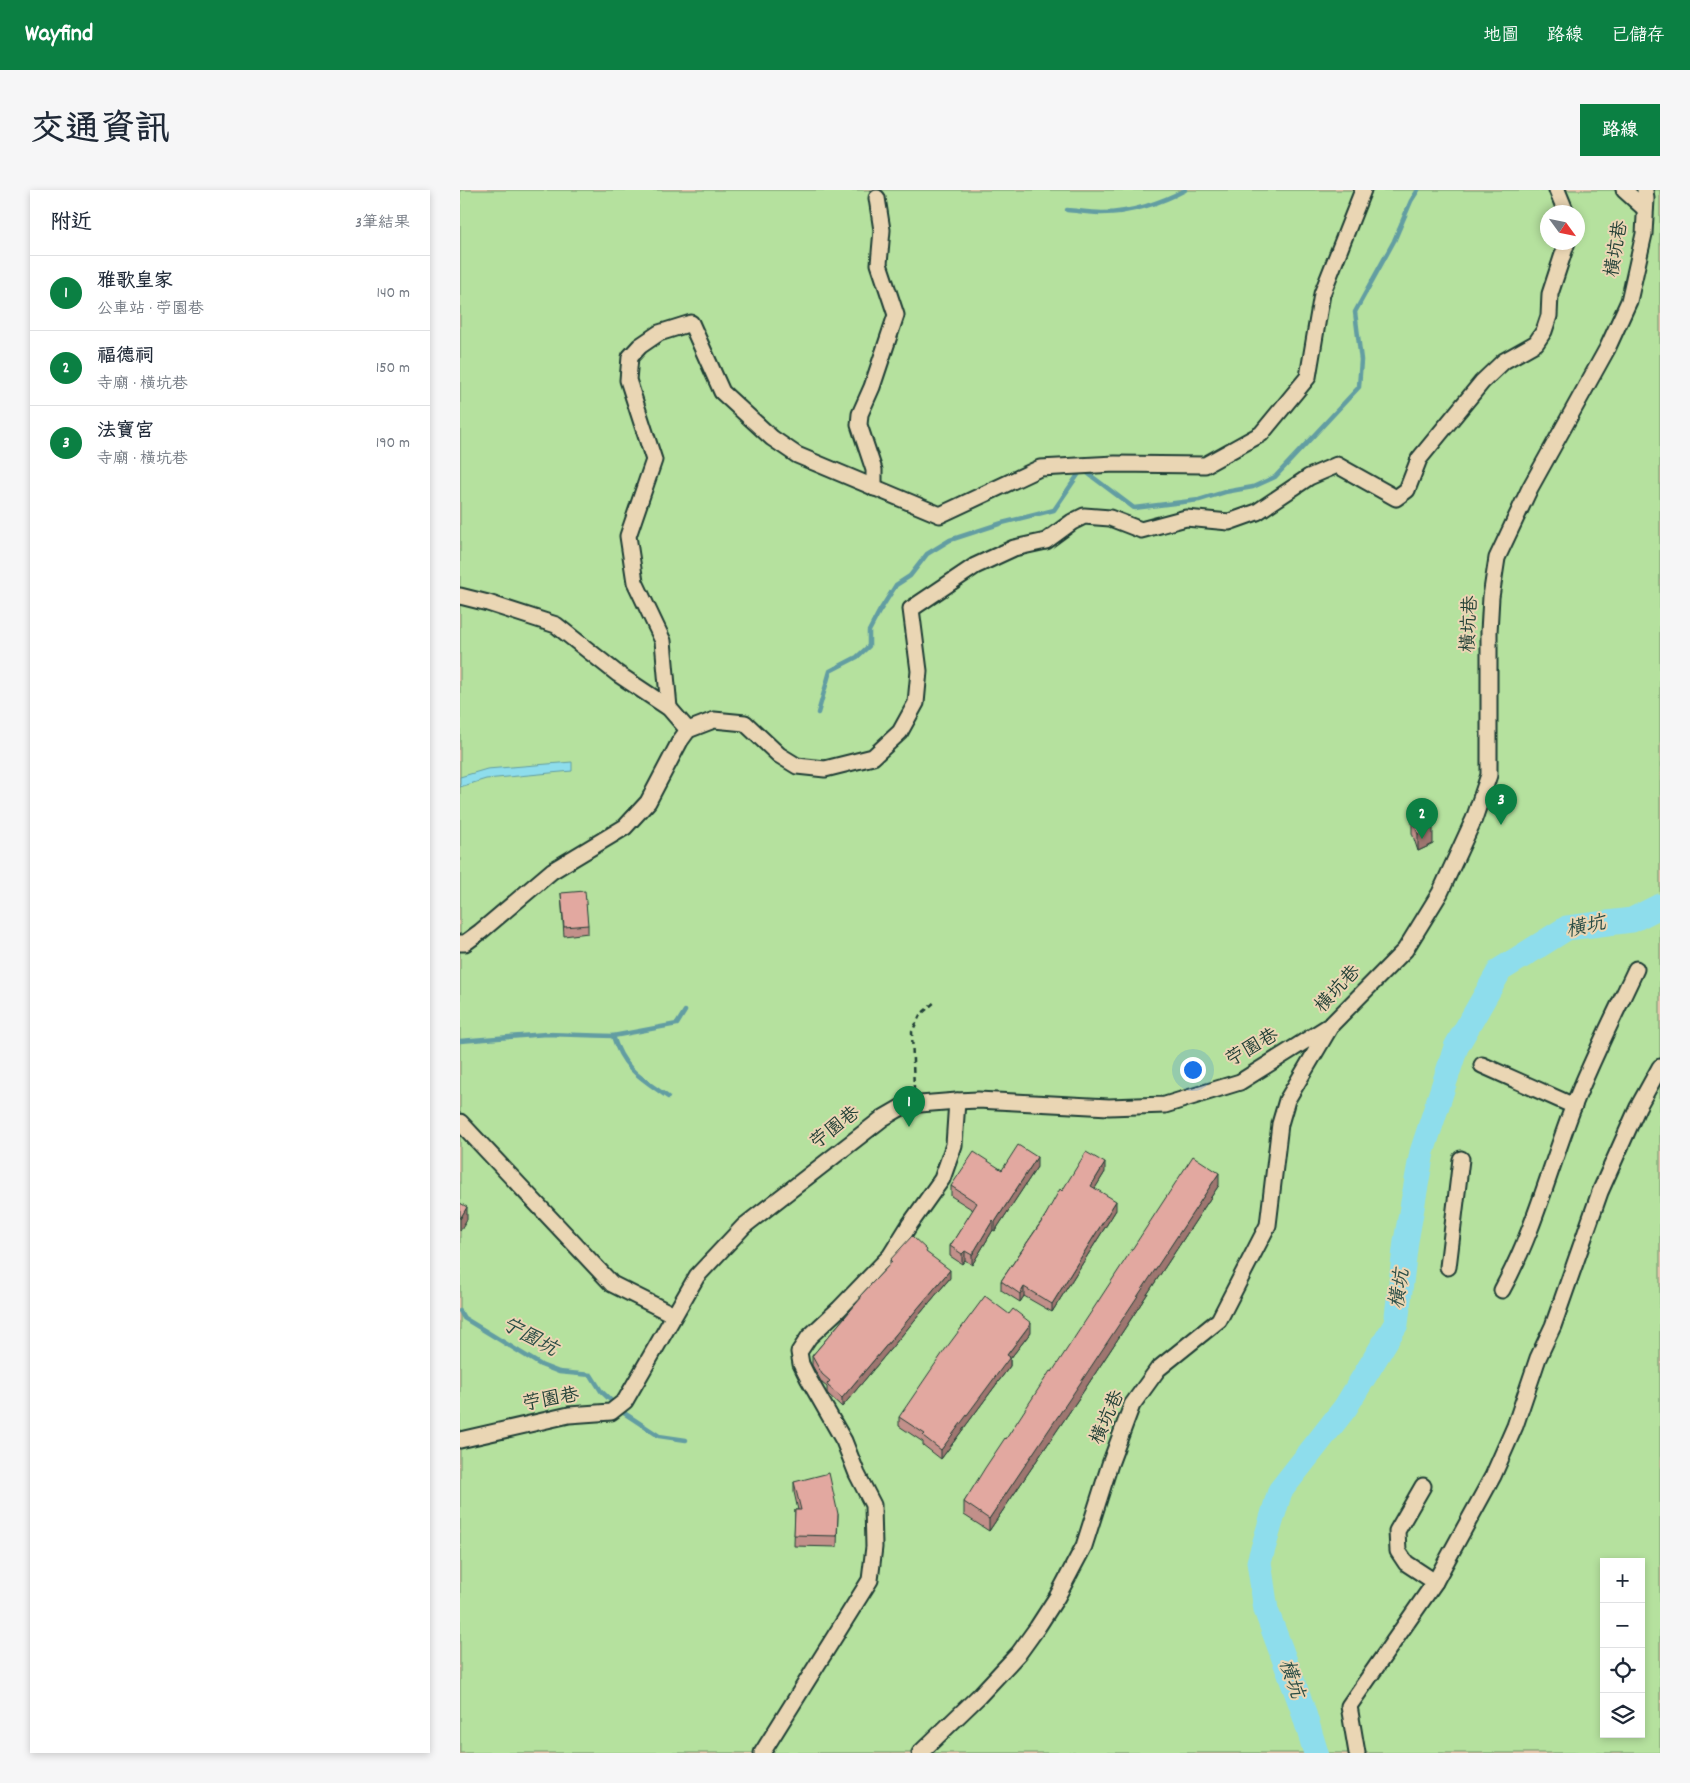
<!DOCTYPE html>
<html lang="zh-TW">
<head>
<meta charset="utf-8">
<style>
	:root { --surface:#fff; --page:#f6f6f7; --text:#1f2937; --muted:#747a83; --line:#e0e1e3; --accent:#0b8043 }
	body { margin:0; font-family:Dekko,"LXGW WenKai TC",sans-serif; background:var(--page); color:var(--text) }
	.controls { position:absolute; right:15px; bottom:15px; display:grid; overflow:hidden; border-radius:0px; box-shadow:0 2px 8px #0003 }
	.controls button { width:45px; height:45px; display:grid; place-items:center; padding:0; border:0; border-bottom:1px solid var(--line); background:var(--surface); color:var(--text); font:25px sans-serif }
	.compass { position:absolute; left:1080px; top:15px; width:45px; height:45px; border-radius:50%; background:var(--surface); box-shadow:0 2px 8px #0003; rotate:123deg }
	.you { position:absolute; left:732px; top:879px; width:18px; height:18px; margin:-12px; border:4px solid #fff; border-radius:50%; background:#1a73e8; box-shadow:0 0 0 8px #1a73e833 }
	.badge { display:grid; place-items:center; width:32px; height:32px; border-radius:50%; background:var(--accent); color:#fff; font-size:16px; font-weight:700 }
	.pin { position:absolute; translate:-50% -41px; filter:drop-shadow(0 1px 2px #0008) }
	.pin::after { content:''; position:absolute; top:26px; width:18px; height:15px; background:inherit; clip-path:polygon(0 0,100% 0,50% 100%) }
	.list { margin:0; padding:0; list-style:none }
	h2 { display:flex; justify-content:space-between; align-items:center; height:65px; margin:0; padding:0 20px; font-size:21px }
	h2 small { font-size:16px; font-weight:400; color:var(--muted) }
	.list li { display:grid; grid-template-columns:32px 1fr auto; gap:15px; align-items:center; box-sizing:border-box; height:75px; padding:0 20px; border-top:1px solid var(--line) }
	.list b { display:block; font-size:19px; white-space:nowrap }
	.list p { margin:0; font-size:16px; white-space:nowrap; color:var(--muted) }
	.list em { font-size:16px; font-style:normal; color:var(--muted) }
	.icon { flex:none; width:28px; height:28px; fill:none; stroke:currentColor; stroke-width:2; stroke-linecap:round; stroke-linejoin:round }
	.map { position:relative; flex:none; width:1200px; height:1563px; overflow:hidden; border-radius:0px }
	header { display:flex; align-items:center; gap:30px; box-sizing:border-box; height:70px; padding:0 25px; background:var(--accent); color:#fff }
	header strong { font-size:24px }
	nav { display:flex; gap:28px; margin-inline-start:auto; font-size:18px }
	.intro { display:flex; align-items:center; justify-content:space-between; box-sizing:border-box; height:120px; padding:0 30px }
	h1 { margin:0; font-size:35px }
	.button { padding:12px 22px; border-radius:0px; background:var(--accent); color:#fff; font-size:18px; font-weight:700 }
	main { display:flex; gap:30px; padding:0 30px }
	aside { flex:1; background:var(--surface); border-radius:0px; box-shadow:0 2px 8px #0003 }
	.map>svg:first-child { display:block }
</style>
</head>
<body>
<header>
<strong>Wayfind</strong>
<nav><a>地圖</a><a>路線</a><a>已儲存</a></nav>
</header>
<div class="intro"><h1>交通資訊</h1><a class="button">路線</a></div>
<main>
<aside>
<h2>附近<small>3筆結果</small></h2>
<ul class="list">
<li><span class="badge">1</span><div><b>雅歌皇家</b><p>公車站 · 苧園巷</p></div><em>140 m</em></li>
<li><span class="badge">2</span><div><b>福德祠</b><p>寺廟 · 橫坑巷</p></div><em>150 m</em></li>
<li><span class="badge">3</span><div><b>法寶宮</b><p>寺廟 · 橫坑巷</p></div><em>190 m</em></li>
</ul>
</aside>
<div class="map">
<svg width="1200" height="1563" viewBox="0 0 1200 1563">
	<rect width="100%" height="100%" fill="#e8c8ae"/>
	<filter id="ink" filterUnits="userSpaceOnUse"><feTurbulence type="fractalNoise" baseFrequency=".02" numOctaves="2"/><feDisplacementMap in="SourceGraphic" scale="10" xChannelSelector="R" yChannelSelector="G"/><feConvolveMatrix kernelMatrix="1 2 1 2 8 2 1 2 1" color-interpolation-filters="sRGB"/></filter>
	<g filter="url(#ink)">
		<path fill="#b5e19e" stroke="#6a8f69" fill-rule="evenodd" d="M0 0H1200V1563H0ZM1088 22H1118V52H1088ZM1144 1372H1181V1544H1144Z"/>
		<path fill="#8eddec" stroke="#629da2" d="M112 572V581L26 589 0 597V587L27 579Z"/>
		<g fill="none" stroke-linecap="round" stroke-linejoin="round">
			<g stroke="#629da2" stroke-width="4.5">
				<path d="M607 20C619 21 631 23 642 23 670 23 701 13 725 0"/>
				<path d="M358 523 370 481 397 467 409 456V441L419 422 436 395 450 386 467 364 490 350 542 333 594 320 622 279 674 318 739 310 765 302 793 297 815 287 899 197 901 170 895 122 934 51 951 11 958 0"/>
				<path d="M153 846C163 879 181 888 208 907"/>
				<path d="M0 851 86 844 153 846 217 834 225 821"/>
				<path d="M0 1121 4 1128 81 1175 99 1182 131 1185 141 1201 164 1223 199 1246 226 1250"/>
			</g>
			<path stroke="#8eddec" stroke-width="25" d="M856 1563 842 1517 806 1420 799 1372 820 1301 885 1218 936 1134 946 1051 962 962 996 857 1040 780 1107 738 1172 730 1200 716"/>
			<defs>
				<g id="minor">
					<path d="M1097 0 1106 22"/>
					<path d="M1164 0 1185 19"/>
					<path d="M414 298V280L399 235 400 224 412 197 436 125 419 74 422 40 417 8"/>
					<path d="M0 406 28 413 96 435 158 484 209 518 228 540"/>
					<path d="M209 518 203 451 175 392 168 346 194 270 168 190 170 167 180 156 199 143 231 133 262 202 312 248 337 265 480 325 580 278 655 274 745 275 801 244 848 187 862 104 903 0"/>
					<path d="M0 753H5L20 742 92 681 165 637 188 612 220 551 228 540 254 530 285 533 319 565 337 576 365 579 413 567 440 542 456 513 459 481 451 419 515 376 554 358 586 351 612 332 624 326 650 328 681 340 726 328 769 332 797 322 849 287 877 275 936 308 947 300 959 269 1022 192 1044 171 1076 153 1084 141 1089 126 1090 104 1107 52"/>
					<path d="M1022 875 1114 916"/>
					<path d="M0 932 152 1094 214 1125"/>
					<path d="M988 1077 1001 969"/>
					<path d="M1042 1100C1074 1042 1090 977 1114 915 1132 869 1155 824 1176 779"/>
					<path d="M0 1250 109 1225 151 1222 165 1211 237 1086 284 1036 423 928 442 917 460 914 497 911 518 910 649 917 705 915 780 892 869 836"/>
					<path d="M963 1296 937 1341 938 1361 946 1373 975 1392"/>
					<path d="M302 1563 410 1390 414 1357 413 1315 397 1284 384 1251 348 1188 341 1174 339 1162 349 1147 379 1119 430 1066 450 1034 482 989 494 955 497 911"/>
					<path d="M460 1563 519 1506 559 1463 577 1438 597 1407 624 1356 650 1274 672 1215 698 1179 759 1130 808 1035 820 934 827 910 872 834 945 760 980 703 1014 629 1029 585V442L1031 407 1037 368 1070 298 1147 159 1169 111 1184 44 1186 9 1185 0"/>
					<path d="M897 1563 889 1516 975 1392 1033 1286 1055 1236 1078 1168 1093 1136 1140 1002 1178 917 1200 877"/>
				</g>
			</defs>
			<use href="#minor" stroke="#1f3d34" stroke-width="19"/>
			<path stroke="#1f3d34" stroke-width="2.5" stroke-dasharray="5 4" stroke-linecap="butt" d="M454 900 452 842 460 825 476 811"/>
			<use href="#minor" stroke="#ead6b4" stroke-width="15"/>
		</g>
		<g fill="#c2908a" stroke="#1f3d34">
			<path d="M952 627 973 654 958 661 952 643Z"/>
			<path d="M101 703 128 735V743L104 746Z"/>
			<path d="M577 977 535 1041 533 1040 512 1075 505 1070 502 1074 490 1066V1056L513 1020 491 1006V996L542 980Z"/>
			<path d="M645 982 635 998 656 1020 592 1122 564 1106 560 1112 541 1100V1091L602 1001Z"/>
			<path d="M759 995 621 1205 529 1341 504 1325V1312L592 1182Z"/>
			<path d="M467 1063 490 1088 382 1217 368 1204 367 1202V1197L362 1193 352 1175V1166L400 1109V1106L430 1074V1070Z"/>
			<path d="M571 1142 550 1169V1176L481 1269 463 1255V1252L439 1236V1227Z"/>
			<path d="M334 1292 378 1324 377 1357 334 1356 335 1320H338L334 1302Z"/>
		</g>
		<g fill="#9e7670" stroke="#1f3d34">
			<path d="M973 638V654L958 661V644Z"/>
			<path d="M577 967V977L535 1041V1032Z"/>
			<path d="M645 973V982L631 1005V996Z"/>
			<path d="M759 983V995L621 1205 529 1341V1329Z"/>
			<path d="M656 1011V1020L592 1122V1114Z"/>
			<path d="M7 1017V1029L0 1041V1029Z"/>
			<path d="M533 1030V1040L512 1075V1065Z"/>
			<path d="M505 1061V1070L502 1074V1064Z"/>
			<path d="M490 1080V1088L382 1217V1208Z"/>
			<path d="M564 1097V1106L560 1112V1104Z"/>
			<path d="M571 1133V1142L550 1169V1176L481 1269V1260L547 1165Z"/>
		</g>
		<g fill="#e2a8a0" stroke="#1f3d34">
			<path d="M967 622 973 638 958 644 952 627Z"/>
			<path d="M125 701 128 735 104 737 101 703Z"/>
			<path d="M558 955 577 967 535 1032 533 1030 512 1065 505 1061 502 1064 490 1056 517 1013 491 996 514 962 542 980Z"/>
			<path d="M626 962 645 973 631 996 656 1011 592 1114 564 1097 560 1104 541 1091 584 1028 600 999 602 1001Z"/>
			<path d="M733 966 759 983 621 1192 529 1329 504 1312 525 1278 545 1248 546 1249 590 1181 592 1182Z"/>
			<path d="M0 1013 7 1017 0 1029Z"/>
			<path d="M452 1046 467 1060 466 1062 490 1080 382 1208 368 1196 367 1194 370 1191 362 1184 352 1166 401 1108 400 1106 432 1072 430 1070Z"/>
			<path d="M525 1106 549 1124 553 1119 571 1133 547 1165 550 1167 481 1260 463 1246 465 1244 439 1227 484 1161Z"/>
			<path d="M369 1283 378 1324 377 1346 334 1345 335 1320H341L334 1292Z"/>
		</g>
	</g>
	<g text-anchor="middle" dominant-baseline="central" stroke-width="4" stroke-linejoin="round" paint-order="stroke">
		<g font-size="19" fill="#1f3d34" stroke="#ead6b4">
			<text transform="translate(1158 59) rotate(-80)">橫坑巷</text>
			<text transform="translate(1011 434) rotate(-87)">橫坑巷</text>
			<text transform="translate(879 800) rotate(-47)">橫坑巷</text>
			<text transform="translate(793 859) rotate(-30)">苧園巷</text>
			<text transform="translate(376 939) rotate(-38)">苧園巷</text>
			<text transform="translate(91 1211) rotate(-10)">苧園巷</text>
			<text transform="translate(649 1228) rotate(-66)">橫坑巷</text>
		</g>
		<g font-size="20" font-style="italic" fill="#2a4d46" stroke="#ead6b4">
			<text transform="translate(1126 738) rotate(-12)">橫坑</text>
			<text transform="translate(941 1099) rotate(-81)">橫坑</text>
			<text transform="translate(69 1148) rotate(29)">宁園坑</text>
			<text transform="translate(830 1489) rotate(71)">橫坑</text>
		</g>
	</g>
</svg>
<div class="controls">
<button>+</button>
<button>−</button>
<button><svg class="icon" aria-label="locate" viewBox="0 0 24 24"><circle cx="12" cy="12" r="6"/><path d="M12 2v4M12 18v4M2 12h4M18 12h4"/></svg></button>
<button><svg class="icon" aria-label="layers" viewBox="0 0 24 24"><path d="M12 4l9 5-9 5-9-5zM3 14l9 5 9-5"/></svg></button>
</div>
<svg class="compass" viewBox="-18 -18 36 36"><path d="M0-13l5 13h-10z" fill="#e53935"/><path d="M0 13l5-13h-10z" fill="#747a83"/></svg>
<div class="you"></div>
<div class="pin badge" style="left:449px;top:937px">1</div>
<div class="pin badge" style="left:962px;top:649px">2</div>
<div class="pin badge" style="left:1041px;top:635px">3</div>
</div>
</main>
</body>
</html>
